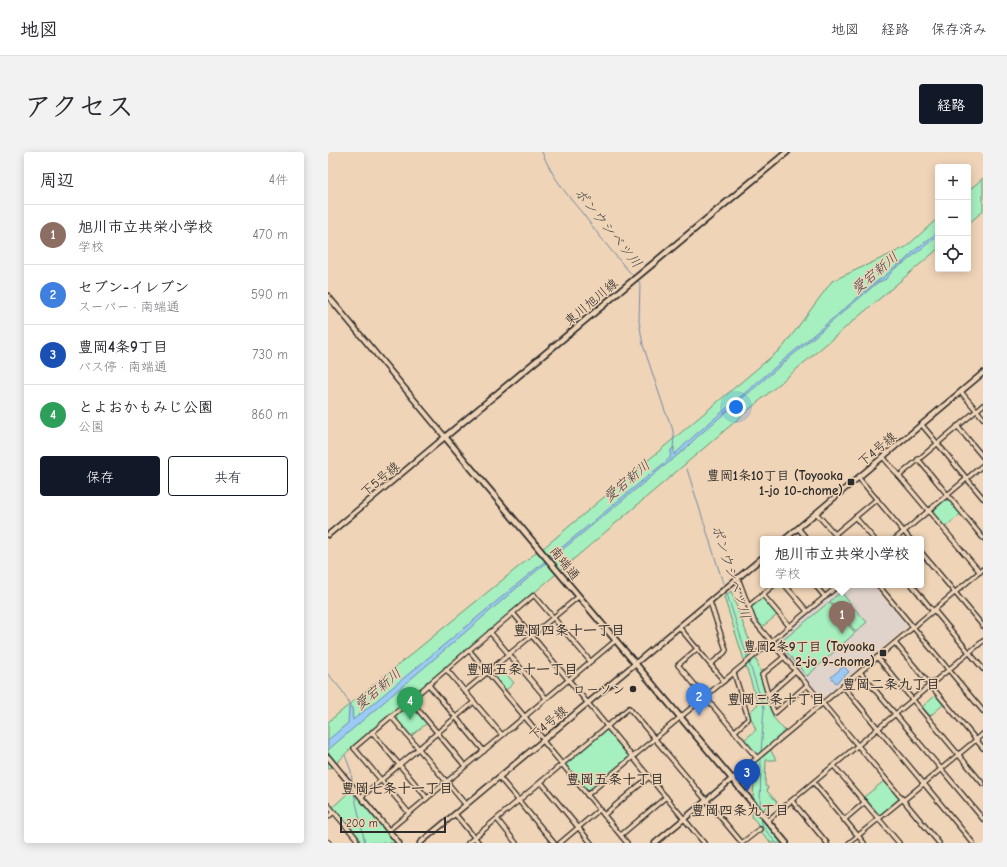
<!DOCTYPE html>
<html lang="ja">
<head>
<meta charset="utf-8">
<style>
	:root { --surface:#fff; --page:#f2f2f3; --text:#2b2b33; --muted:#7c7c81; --line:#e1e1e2; --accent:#111827 }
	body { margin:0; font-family:"Comic Neue","Klee One",sans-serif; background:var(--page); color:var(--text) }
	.controls { position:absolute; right:12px; top:12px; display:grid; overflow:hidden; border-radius:4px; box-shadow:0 2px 10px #0003 }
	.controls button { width:36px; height:36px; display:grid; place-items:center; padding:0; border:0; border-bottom:1px solid var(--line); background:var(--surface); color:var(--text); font:20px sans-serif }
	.scale { position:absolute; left:12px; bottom:10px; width:106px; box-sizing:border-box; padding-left:4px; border:2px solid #2b2b2b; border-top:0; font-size:11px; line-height:14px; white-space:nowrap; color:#2b2b2b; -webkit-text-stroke:3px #f0d4b7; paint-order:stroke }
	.you { position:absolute; left:408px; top:255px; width:14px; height:14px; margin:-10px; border:3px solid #fff; border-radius:50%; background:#1a73e8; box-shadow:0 0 0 6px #1a73e833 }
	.badge { display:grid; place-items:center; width:26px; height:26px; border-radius:50%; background:var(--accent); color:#fff; font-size:13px; font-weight:700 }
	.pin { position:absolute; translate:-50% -33px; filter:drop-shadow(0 1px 2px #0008) }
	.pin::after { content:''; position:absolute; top:21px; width:14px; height:12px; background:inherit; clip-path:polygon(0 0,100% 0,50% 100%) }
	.popup { position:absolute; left:432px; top:384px; width:164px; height:52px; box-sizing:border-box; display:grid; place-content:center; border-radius:4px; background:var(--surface); filter:drop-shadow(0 1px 3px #0005); font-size:13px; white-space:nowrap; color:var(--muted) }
	.popup b { font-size:15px; color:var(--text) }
	.popup::after { content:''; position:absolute; left:50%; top:100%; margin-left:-8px; border:8px solid transparent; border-top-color:var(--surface) }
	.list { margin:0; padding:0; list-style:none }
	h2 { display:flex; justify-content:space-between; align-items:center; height:52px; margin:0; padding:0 16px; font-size:17px }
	h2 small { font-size:13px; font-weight:400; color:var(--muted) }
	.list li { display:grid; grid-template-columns:26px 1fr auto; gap:12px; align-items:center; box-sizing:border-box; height:60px; padding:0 16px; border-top:1px solid var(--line) }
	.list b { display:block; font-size:15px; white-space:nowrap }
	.list p { margin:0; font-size:13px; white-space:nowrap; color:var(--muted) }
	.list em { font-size:13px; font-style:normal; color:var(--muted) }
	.actions { display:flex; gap:8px; padding:12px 16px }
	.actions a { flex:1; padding:9px 0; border:1px solid var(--accent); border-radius:4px; text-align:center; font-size:14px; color:var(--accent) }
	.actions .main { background:var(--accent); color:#fff }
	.icon { flex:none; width:22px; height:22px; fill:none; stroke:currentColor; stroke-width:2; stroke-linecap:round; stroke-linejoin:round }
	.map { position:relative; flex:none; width:655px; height:691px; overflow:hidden; border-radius:4px }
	header { display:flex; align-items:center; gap:24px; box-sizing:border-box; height:56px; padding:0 20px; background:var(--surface); border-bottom:1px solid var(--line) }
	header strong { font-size:19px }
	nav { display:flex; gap:22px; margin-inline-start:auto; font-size:14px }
	.intro { display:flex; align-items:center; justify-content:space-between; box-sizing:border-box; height:96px; padding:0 24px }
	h1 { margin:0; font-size:28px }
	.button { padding:10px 18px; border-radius:4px; background:var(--accent); color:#fff; font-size:14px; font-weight:700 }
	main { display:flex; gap:24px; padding:0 24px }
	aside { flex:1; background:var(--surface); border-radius:4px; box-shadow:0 2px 10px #0003 }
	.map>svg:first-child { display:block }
</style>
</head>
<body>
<header>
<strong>地図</strong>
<nav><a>地図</a><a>経路</a><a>保存済み</a></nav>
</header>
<div class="intro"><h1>アクセス</h1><a class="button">経路</a></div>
<main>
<aside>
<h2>周辺<small>4件</small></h2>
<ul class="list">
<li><span class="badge" style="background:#8d6e63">1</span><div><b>旭川市立共栄小学校</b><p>学校</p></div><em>470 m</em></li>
<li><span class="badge" style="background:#3f7fe0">2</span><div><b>セブン-イレブン</b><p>スーパー · 南端通</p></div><em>590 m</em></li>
<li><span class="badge" style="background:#1a4fb4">3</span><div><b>豊岡4条9丁目</b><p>バス停 · 南端通</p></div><em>730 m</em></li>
<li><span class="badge" style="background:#2e9e5b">4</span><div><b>とよおかもみじ公園</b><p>公園</p></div><em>860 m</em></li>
</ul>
<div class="actions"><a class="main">保存</a><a>共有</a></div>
</aside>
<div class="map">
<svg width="655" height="691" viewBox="0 0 655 691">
	<rect width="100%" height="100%" fill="#f0d4b7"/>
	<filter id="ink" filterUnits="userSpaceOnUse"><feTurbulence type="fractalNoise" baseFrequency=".025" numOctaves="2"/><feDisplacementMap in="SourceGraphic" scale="8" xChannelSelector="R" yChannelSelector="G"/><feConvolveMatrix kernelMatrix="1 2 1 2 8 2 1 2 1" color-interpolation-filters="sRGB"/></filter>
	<g filter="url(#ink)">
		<path fill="#dfd3cc" d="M516 433H545L579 473V475L496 545H493L449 492V489Z"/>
		<g fill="#a6efbe" stroke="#688d74">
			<path d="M655 26V59L640 72V39Z"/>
			<path d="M610 66V97C414 263 220 430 24 595L8 612 0 617V570L210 399 213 398 455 195 504 129 578 95Z"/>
			<path d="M617 348H621L633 362 617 375 605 362V359Z"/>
			<path d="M403 439 434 523 447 561 444 564 457 579 428 604 415 589 428 578 421 561 430 552 396 445Z"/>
			<path d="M513 440 523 452 513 461 502 449Z"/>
			<path d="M435 445 449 463 433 476 427 469 422 456Z"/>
			<path d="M501 450 527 481 479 524 454 495V489Z"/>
			<path d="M526 456 539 470 528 480 516 465Z"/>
			<path d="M175 518 186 531 178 538 167 525Z"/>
			<path d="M608 543 616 552 602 564 594 555Z"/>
			<path d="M81 550 99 571 81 586 65 564Z"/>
			<path d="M278 577 302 606 260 640 237 612Z"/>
			<path d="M442 597 448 608H438L437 634 440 635 439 639 449 650 446 654 442 650 436 657 442 665 440 670 458 691H443L429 675 430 672 424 665 426 629 417 618Z"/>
			<path d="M556 629 571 647 552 663 536 645Z"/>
			<path d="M20 631 70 691H32L30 684 5 655 21 640Z"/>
		</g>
		<g fill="#9bcaf6" stroke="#6e8aa5">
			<path d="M610 80V82L608 85 576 111 566 117 558 127 549 131 369 285 357 297 212 416 0 598V588L20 571 21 555H24L25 568 342 306 343 298 346 295V303L367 283 548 130 557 124 566 115 575 110 587 98Z"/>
			<path d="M516 514 521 520 508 531 503 525Z"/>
		</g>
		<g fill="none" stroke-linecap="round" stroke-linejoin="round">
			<g stroke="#6e8aa5" stroke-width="1">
				<path d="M214 0C223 23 239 43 255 62 271 84 288 105 306 125"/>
				<path d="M308 127 312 131 311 169 315 193 337 259 344 275 346 284 345 297"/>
				<path d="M359 317 396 434"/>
				<path d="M398 439 420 507"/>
				<path d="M421 510 436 556 433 602"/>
				<path d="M0 522C9 533 20 543 22 556"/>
				<path d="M17 603 23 619 24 628"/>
				<path d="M26 641 37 691"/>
				<path d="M432 658 433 605"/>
				<path d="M432 663C432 674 441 682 448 691"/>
			</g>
			<defs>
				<g id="minor">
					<path d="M633 240 655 266"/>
					<path d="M594 273 655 346"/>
					<path d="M629 274 655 305"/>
					<path d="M555 305 652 420"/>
					<path d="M590 307 655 386"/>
					<path d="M571 324 655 253"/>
					<path d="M530 325 582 387"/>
					<path d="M488 361 511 387"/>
					<path d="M527 365 546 387"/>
					<path d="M470 376 479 387"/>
					<path d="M507 382 549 347"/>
					<path d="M567 387 655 313"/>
					<path d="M593 400 655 474"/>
					<path d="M410 426 426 469 611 691"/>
					<path d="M457 433 479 459"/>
					<path d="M487 433 497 445"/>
					<path d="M550 433 655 559"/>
					<path d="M584 433 605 459"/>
					<path d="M435 443 462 475"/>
					<path d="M382 450 398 498 396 501 383 512"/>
					<path d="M421 454 446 433"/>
					<path d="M606 458 655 517"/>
					<path d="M185 461 376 691"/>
					<path d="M351 475 396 529"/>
					<path d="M162 480 218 546"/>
					<path d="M567 491 655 596"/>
					<path d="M370 496 350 513 429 606"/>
					<path d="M141 498 216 588"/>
					<path d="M456 505 434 523C437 530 443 556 447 561L479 533"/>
					<path d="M549 505 655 632"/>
					<path d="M118 517 174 583"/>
					<path d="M532 520 655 667"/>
					<path d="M406 521 420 565V567L406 580"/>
					<path d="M100 532 156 599"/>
					<path d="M515 534 645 691"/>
					<path d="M137 539 250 445"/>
					<path d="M441 542 467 519"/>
					<path d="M82 548 137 614"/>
					<path d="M63 564 138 653"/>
					<path d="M44 580 99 646"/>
					<path d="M215 589 299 691"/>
					<path d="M506 614 571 691"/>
					<path d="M171 625 226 691"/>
					<path d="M404 627 655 417"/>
					<path d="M213 630 263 691"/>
					<path d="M486 631 536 691"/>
					<path d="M259 643 511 433"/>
					<path d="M33 645 146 550"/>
					<path d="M576 648 655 582"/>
					<path d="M464 649 499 691"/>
					<path d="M0 653 28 686 29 691"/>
					<path d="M81 661 26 596 206 443 262 509"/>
					<path d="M127 662 151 691"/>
					<path d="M276 663 321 625"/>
					<path d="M0 665 6 660"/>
					<path d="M169 667 188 691"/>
					<path d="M516 668 537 650"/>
					<path d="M439 669 655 489"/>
					<path d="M61 678 287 489"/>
					<path d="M293 683 338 645"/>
					<path d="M0 690 1 691"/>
					<path d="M140 691 301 556 414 691"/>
					<path d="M232 691 271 658"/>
					<path d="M414 691 432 677"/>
					<path d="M521 691 575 647"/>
				</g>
				<g id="tertiary">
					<path d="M0 144 117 285 0 383"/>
					<path d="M457 387 655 221"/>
					<path d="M0 605 71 691"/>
					<path d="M92 691 435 405"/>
					<path d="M327 691 404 627"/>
				</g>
				<path id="secondary" d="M458 691 117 285 459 0"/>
			</defs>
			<use href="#minor" stroke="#2b2b2b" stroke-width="6"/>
			<use href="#tertiary" stroke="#2b2b2b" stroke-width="7"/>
			<use href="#secondary" stroke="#2b2b2b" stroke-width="8"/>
			<use href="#minor" stroke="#f0d4b7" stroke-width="3.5"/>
			<use href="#tertiary" stroke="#f0d4b7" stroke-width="4"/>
			<use href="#secondary" stroke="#f0d4b7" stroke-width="4.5"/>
		</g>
	</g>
	<g fill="#2b2b2b" stroke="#f0d4b7" stroke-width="1.5">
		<rect x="519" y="326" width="8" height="8" rx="2"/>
		<rect x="551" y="497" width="8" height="8" rx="2"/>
		<circle cx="305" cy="537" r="4"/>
	</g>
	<g text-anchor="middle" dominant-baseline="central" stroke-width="3" stroke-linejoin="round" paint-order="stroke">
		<g font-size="13" fill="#2b2b2b" stroke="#f0d4b7">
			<text transform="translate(263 150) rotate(-40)">東川旭川線</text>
			<text transform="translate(549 297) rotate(-40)">下4号線</text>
			<text transform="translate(52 327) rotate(-40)">下5号線</text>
			<text transform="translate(237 411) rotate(51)">南端通</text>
			<text transform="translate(220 571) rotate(-40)">下4号線</text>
		</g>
		<g font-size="13" font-weight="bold" fill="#2b2b2b" stroke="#f0d4b7" text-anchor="end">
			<text x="515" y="323">豊岡1条10丁目 (Toyooka<tspan x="515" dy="15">1-jo 10-chome)</tspan></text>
			<text x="547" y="494">豊岡2条9丁目 (Toyooka<tspan x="547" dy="15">2-jo 9-chome)</tspan></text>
			<text x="297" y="537">ローソン</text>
		</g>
		<g font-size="14" font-style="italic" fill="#3c4349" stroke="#f0d4b7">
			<text transform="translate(280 76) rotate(51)">ポンウシベツ川</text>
			<text transform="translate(547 121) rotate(-40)">愛宕新川</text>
			<text transform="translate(299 329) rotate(-40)">愛宕新川</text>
			<text transform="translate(403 420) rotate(72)">ポンウシベツ川</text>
			<text transform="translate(50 537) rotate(-40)">愛宕新川</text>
		</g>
		<g font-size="14" font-weight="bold" fill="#2b2b2b" stroke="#f0d4b7">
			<text x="241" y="478">豊岡四条十一丁目</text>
			<text x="194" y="517">豊岡五条十一丁目</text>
			<text x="563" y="532">豊岡二条九丁目</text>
			<text x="448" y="547">豊岡三条十丁目</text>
			<text x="287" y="627">豊岡五条十丁目</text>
			<text x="69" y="636">豊岡七条十一丁目</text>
			<text x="412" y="658">豊岡四条九丁目</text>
		</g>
	</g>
</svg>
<div class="controls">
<button>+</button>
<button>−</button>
<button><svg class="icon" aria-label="locate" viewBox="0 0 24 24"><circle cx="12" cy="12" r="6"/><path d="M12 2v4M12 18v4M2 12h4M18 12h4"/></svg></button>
</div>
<div class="scale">200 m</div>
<div class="you"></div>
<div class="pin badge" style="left:514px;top:482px;background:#8d6e63">1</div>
<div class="popup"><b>旭川市立共栄小学校</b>学校</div>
<div class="pin badge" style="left:371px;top:564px;background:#3f7fe0">2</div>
<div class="pin badge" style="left:419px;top:640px;background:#1a4fb4">3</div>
<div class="pin badge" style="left:82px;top:568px;background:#2e9e5b">4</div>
</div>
</main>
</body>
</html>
